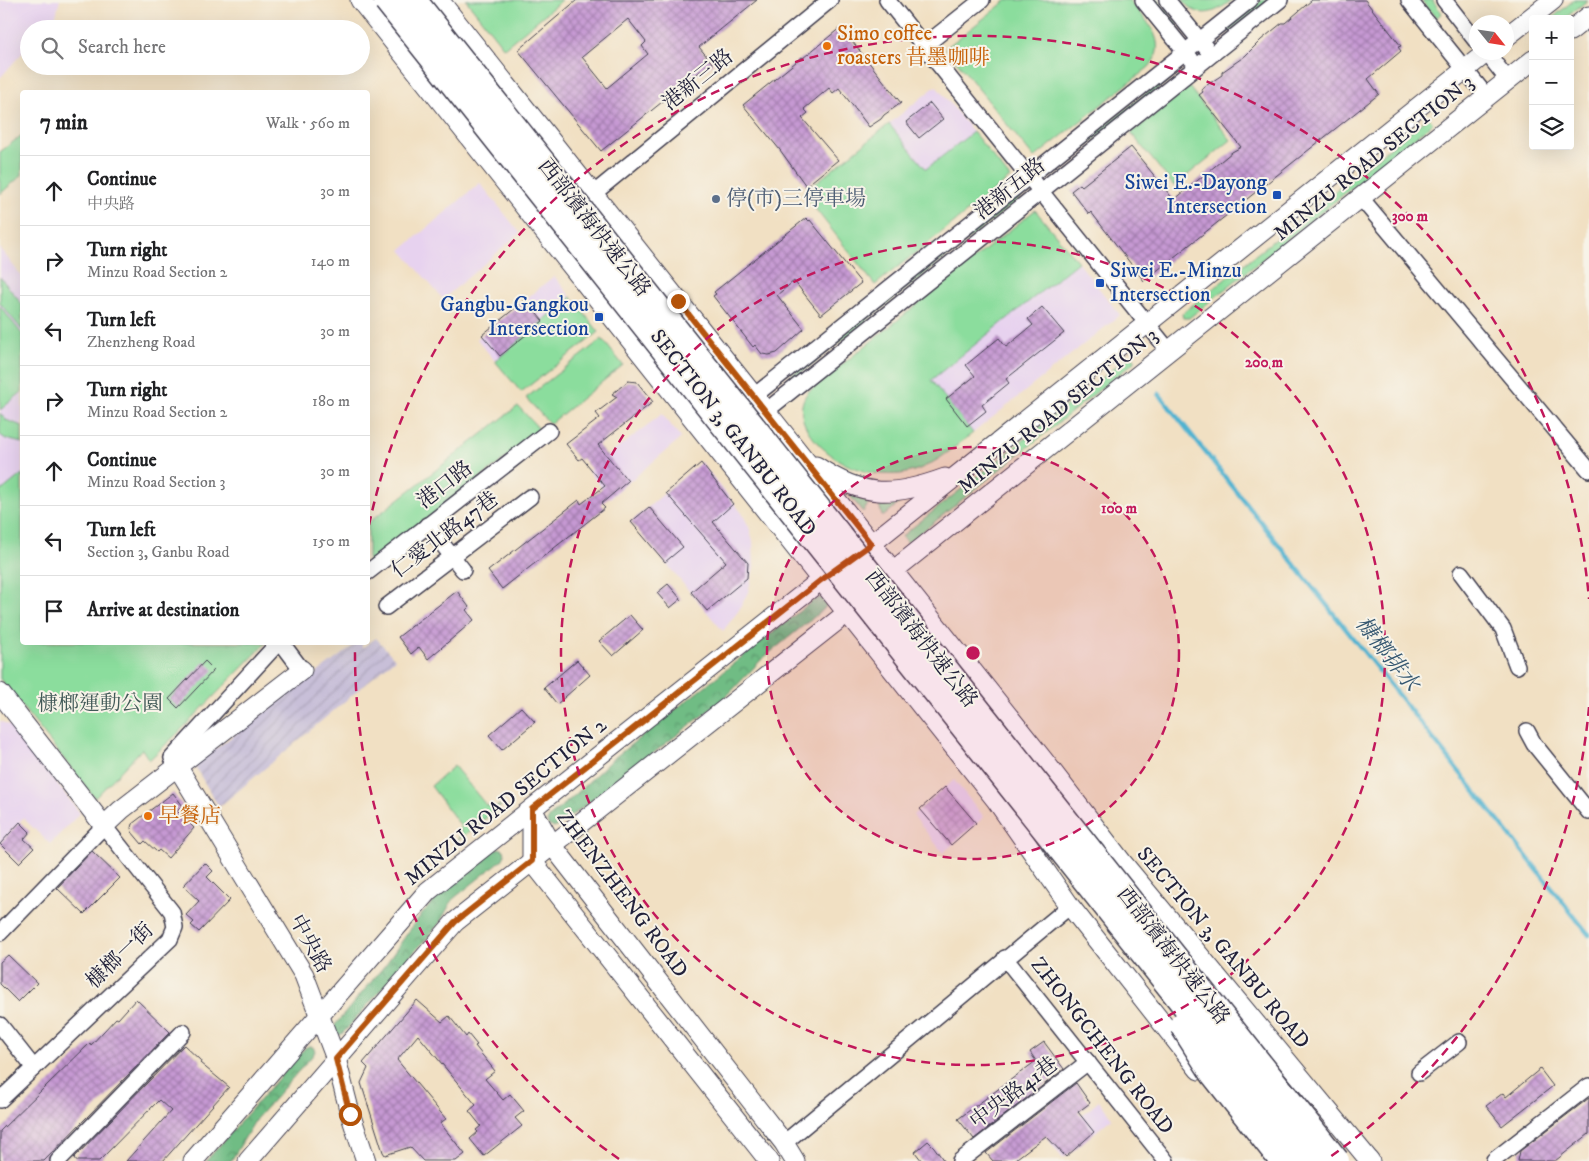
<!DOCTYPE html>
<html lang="en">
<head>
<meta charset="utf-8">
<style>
	:root { --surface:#fff; --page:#f2f2f2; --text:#202124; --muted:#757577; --line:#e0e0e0 }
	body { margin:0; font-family:"IM FELL DW Pica","Noto Serif TC",serif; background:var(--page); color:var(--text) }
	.controls { position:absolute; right:15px; top:15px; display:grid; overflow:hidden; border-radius:5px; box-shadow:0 5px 20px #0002 }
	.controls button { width:45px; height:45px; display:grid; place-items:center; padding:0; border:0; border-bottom:1px solid var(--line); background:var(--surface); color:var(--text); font:25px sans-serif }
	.compass { position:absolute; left:1469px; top:15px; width:45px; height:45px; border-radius:50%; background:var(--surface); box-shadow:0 5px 20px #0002; rotate:120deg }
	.stop { position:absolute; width:15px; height:15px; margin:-11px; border:4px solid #b45309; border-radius:50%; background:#fff }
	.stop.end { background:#b45309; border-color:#fff; box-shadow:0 1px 5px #0008 }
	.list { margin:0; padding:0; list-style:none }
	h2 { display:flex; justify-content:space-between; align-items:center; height:65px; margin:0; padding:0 20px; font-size:21px }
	h2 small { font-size:16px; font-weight:400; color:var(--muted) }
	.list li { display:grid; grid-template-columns:32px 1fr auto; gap:15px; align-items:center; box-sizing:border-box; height:70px; padding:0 20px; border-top:1px solid var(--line) }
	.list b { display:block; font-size:19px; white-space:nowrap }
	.list p { margin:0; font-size:16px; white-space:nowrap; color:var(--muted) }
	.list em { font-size:16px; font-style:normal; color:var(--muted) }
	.icon { flex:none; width:28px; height:28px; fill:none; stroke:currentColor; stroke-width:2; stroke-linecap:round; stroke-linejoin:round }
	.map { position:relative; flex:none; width:1589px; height:1161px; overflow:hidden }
	.search { position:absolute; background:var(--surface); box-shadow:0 5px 20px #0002; left:20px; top:20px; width:350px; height:55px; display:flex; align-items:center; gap:12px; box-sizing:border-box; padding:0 18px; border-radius:28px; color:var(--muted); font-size:19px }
	.panel { position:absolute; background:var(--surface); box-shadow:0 5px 20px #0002; left:20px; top:90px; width:350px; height:555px; border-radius:5px }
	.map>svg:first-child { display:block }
</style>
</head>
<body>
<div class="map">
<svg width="1589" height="1161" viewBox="0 0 1589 1161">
	<defs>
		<pattern id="industrial-furrows" width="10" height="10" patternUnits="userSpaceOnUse" patternTransform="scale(1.25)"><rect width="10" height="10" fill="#c8bfd8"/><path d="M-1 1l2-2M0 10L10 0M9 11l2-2" fill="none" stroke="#aca4ba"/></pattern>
		<pattern id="forest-crowns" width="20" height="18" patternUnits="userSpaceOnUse" patternTransform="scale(1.25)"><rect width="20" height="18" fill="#70bc84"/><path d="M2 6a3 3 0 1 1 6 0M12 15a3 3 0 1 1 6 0" fill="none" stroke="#5c986d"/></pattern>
		<pattern id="building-cross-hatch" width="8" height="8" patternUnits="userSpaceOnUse" patternTransform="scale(1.25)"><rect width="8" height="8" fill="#c699d3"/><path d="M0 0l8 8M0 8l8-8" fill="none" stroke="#a07cac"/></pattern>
	</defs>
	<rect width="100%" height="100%" fill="#f7f3e8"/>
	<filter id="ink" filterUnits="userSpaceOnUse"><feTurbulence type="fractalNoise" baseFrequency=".02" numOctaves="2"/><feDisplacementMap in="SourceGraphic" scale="10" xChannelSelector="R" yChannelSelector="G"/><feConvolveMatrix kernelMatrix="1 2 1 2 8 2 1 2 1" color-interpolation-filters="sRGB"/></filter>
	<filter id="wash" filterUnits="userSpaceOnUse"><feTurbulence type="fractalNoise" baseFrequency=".0096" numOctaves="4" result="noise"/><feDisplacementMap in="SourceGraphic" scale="20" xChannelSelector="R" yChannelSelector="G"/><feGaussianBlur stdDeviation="1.12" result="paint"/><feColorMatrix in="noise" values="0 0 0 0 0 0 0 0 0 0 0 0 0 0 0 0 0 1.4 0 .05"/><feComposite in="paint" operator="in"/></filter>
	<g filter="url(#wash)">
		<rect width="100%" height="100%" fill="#f1e0c3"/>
		<g fill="#e7d2ef">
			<path d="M0 0H60L56 15 43 29H29V45L0 78Z"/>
			<path d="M936 86 973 132 926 169 889 124Z"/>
			<path d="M480 183 520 233 443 299 401 250Z"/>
			<path d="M0 248 22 277V474L0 492Z"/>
			<path d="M1078 262 1120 315 973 433 930 380Z"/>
			<path d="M554 276 571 297 495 361 477 339Z"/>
			<path d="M662 414 681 438 610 498 588 471Z"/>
			<path d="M701 462 742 513 749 527 753 541 754 567 748 592 739 610 723 631 631 522Z"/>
			<path d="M0 721 11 726 80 813 50 844 23 818 0 843Z"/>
			<path d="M954 780 984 817 943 853 913 815Z"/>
			<path d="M1099 1101 1112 1118 1063 1159 1050 1142Z"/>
		</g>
		<path fill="url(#industrial-furrows)" d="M376 638 395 659 219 807 194 765 357 643H362V648Z"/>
		<g fill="#8bdd9d" stroke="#56806c">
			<path d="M466 0H562L504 48Z"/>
			<path d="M1007 0H1129C1145 20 1171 41 1149 67L1034 158 946 48Z"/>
			<path d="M1153 0H1158L1177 24 1178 27H1174Z"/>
			<path d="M1182 0H1232C1215 14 1198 20 1182 0Z"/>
			<path d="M1262 0H1269L1228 33H1225V30Z"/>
			<path d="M1421 0H1432L1442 13 1436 18Z"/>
			<path d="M1574 0H1588L1564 19H1551Z"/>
			<path d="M1170 74 1172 76 1171 78 1051 174H1048V171Z"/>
			<path d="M1189 87 1231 140 1174 186 1131 133Z"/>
			<path d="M1428 117 1433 123 1189 318H1183L1182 314 1184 312Z"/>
			<path d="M889 124 926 169 973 132 1010 178 875 285 803 193Z"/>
			<path d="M22 135V175L0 194V152Z"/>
			<path d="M1017 195 1021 196 1020 198 791 381 788 380 789 377Z"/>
			<path d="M1035 210 1078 262 931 380 973 433C950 450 930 470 900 474 885 475 870 474 855 468 829 459 785 422 808 392Z"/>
			<path d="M0 277 22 304V330L0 303Z"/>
			<path d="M571 297 599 332 521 392 495 361Z"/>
			<path d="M0 306 22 334V392L0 410Z"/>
			<path d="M602 339 623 365 550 424 526 398Z"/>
			<path d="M1131 355 1135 359 1133 363 908 543 902 536Z"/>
			<path d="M518 406 541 431 368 565V523Z"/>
			<path d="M0 413 6 420 22 426V443L6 439 0 435Z"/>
			<path d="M22 474V642L266 643 177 734 149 760 142 749 95 798 0 679V492Z"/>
			<path d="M848 493 871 499 864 511H862Z"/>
			<path d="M905 498 884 516H882L878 500Z"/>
			<path d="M454 766 486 805 496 807 503 804 456 842 461 834 460 825 431 786Z"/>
		</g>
		<g fill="url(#forest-crowns)" stroke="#496f60">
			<path d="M822 597 826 600 827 604 824 609 762 659 724 699 558 826 554 828 548 825 547 821 550 816 575 795 609 762 815 599Z"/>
			<path d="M499 848 504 850 505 854 503 859 453 899 439 924 344 1032 340 1035 335 1034 333 1030 335 1025 386 964 416 921 443 891 494 849Z"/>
			<path d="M309 1046 313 1047 315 1051 313 1055 256 1119 231 1161H206L305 1048Z"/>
		</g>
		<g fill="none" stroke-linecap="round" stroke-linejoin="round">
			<path stroke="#51b3d0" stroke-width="4.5" d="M1159 394 1589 935"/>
		</g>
		<g id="blocks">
			<g fill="url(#building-cross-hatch)" fill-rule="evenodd">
				<path d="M577 0H757L699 47 713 64 703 71 702 70 697 74 601 151 518 50ZM628 19 646 42 642 46 648 54 607 88 582 57Z"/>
				<path d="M1312 0H1365L1401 46 1398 47 1401 51 1368 79 1379 94 1144 281 1091 212 1089 214 1071 191 1080 184 1082 186 1131 147 1174 200 1232 152 1241 147 1199 95 1203 92 1201 89 1222 75V72L1245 56 1261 40 1282 23H1285Z"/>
				<path d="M841 27 901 103 884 115 881 119 869 127 839 88 833 93 829 88 804 109 808 113 802 118 838 160 806 186 780 150 743 105 802 57 803 58Z"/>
				<path d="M930 103 943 119 919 138 906 122Z"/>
				<path d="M806 218 809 221 810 220 861 283 821 315 794 281 777 295 804 329 777 353 769 355 762 354 755 345 753 347 713 296 716 294 714 292Z"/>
				<path d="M525 300 543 321 500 356 482 335Z"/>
				<path d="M1042 307 1064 333 1006 379 1009 383 982 405 986 411 967 426 946 399 975 376 966 365 999 338 1006 347 1033 325 1028 319Z"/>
				<path d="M628 381 637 382 653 402 598 445 628 481 601 504 605 508 502 589 488 571 579 500 581 504 605 486 582 458 579 460 566 444 600 418 596 413 617 397 612 394Z"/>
				<path d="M701 463 733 504 713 522 748 563 747 578 707 611 691 592 726 562 666 493Z"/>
				<path d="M649 507 683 547 665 562 631 522Z"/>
				<path d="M668 584 681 599 670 608 657 593Z"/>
				<path d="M457 591 469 607 466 610 474 620 428 659 419 647 411 654 398 637Z"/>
				<path d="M630 615 643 630 613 656 599 641Z"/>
				<path d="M577 660 590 675 557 704 544 688Z"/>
				<path d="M205 661 214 670 178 708 169 699Z"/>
				<path d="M521 707 535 722 502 750 489 735Z"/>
				<path d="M945 787 976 823 951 845 920 809Z"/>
				<path d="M173 793 183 806 177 811 194 828 168 858 159 850 157 852 145 841 142 844 132 832 131 828 132 824Z"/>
				<path d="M20 822 30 832 24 839 34 848 19 863 0 844Z"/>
				<path d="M92 851 120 878 84 914 57 888Z"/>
				<path d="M205 863 213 871 207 877 230 900 199 932 191 925 194 922 186 915 199 901 183 886Z"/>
				<path d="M8 955 37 983 18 1002 0 984V962Z"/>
				<path d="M136 999 170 1032 44 1161H0V1131L90 1043 91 1045 116 1018 118 1019Z"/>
				<path d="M417 1000 442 1022 449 1016 466 1037 468 1034 477 1045 475 1046 495 1071 485 1079 503 1100 510 1094 524 1111 515 1118 522 1126 484 1156 470 1139 478 1132 476 1130 481 1126 469 1111 476 1105 418 1035 397 1060 446 1119 440 1123 465 1154 456 1161H423L410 1147 385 1155 383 1152 361 1083 368 1068 363 1063Z"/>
				<path d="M1044 1042 1064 1069 974 1139 958 1119 1036 1061 1030 1052Z"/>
				<path d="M184 1045 201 1061 200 1063 229 1087 163 1161H126L171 1111 159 1100 99 1161H76L74 1158Z"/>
				<path d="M1540 1069 1553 1086 1502 1126 1486 1106 1503 1093 1506 1097Z"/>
				<path d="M1076 1083 1090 1103 1078 1112 1094 1132 1066 1157 1046 1136 1013 1161H993L986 1153Z"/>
				<path d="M1589 1098V1134L1555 1161H1518L1520 1151Z"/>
				<path d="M928 1141 934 1147 944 1161H922L915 1152Z"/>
			</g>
		</g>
	</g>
	<g filter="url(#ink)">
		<use href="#blocks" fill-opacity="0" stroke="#413e4f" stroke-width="1"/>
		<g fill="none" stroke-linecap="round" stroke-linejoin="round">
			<defs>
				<g id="minor">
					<path d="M887 0 1169 351"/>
					<path d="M1143 0 1191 59"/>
					<path d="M1167 0 1206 48"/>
					<path d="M1409 0 1487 97"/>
					<path d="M1444 0 1476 41"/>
					<path d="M924 46 982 0"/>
					<path d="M1486 52 1508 80"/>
					<path d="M593 194 830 0"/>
					<path d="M1361 198 1589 470"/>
					<path d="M754 396 1250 0"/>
					<path d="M766 411 1280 0"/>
					<path d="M427 525 463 570"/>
					<path d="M368 572 549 431"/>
					<path d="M1461 573 1503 629 1517 666"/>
					<path d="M386 607 530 497"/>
					<path d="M281 642 302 670"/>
					<path d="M1527 731 1534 744 1589 812"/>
					<path d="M177 766 172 758 279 642"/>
					<path d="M0 933 104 826 172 912 175 927 170 939 0 1100"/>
					<path d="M1005 958 1166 1161"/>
					<path d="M0 1025 34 1068"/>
					<path d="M1419 1073 1459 1042"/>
					<path d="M784 1143 1070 906"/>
					<path d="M1494 1160 1589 1086"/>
					<path d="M58 1161 183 1032"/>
					<path d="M960 1161 1088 1062"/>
				</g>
				<g id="tertiary">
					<path d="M360 0 996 800 1070 906 1199 1070"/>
					<path d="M439 0 1045 762 1122 862 1370 1161"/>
					<path d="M1570 31 1589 16"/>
					<path d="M1506 37 1553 0"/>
					<path d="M816 466C863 498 893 497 945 478"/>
					<path d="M0 693 104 826 121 810 302 670"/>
					<path d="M177 766 304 975 336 1059 350 1113 366 1161"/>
					<path d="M532 809 552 845 784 1143 795 1161"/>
					<path d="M532 810V861L769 1161"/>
					<path d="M193 1161 428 891 821 580 871 544 1487 52"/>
					<path d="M248 1161 455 922 847 613 893 571 1533 60"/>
				</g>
			</defs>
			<use href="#minor" stroke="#413e4f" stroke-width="18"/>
			<use href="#tertiary" stroke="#413e4f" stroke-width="21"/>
			<use href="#minor" stroke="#fff" stroke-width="15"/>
			<use href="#tertiary" stroke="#fff" stroke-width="19"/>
			<defs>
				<g id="trunk-bridge">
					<path d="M387 0 1309 1161"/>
					<path d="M413 0 1336 1161"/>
					<path d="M1183 1025 1214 1074 1283 1161"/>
				</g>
			</defs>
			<use href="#trunk-bridge" stroke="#413e4f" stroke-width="29" stroke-linecap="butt"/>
			<use href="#trunk-bridge" stroke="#fff" stroke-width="26"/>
		</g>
	</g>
	<g fill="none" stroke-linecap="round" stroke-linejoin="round" filter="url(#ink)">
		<path stroke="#b45309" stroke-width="6" d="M350 1114 336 1059 455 922 532 861V809L821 580 871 544 678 301"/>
	</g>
	<circle cx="973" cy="653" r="206" fill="#c2185b" fill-opacity=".12"/>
	<g fill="none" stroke="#c2185b" stroke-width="2.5" stroke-dasharray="9 6">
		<circle cx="973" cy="653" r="206"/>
		<circle cx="973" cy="653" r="412"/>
		<path d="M1589 707A618 618 0 0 1 1327 1159M619 1159A618 618 0 0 1 355 648M369 525A618 618 0 0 1 1589 599"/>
	</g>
	<g fill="#e8710a" stroke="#f7f3e8" stroke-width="2">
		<circle cx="827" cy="46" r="5"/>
		<circle cx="148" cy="816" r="5"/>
	</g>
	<g fill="#1a4fb4" stroke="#f7f3e8" stroke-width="2">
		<rect x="1272" y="190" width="10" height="10" rx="2.5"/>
		<rect x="1095" y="278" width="10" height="10" rx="2.5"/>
		<rect x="594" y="312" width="10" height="10" rx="2.5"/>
	</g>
	<circle fill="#5c6f8a" stroke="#f7f3e8" stroke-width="2" cx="716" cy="199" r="5"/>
	<g text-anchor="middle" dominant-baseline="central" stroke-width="4" stroke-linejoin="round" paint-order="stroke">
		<g font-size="21" fill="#c56008" stroke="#f7f3e8" text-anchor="start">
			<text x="837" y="34">Simo coffee<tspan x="837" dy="24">roasters 昔墨咖啡</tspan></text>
			<text x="158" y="816">早餐店</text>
		</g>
		<g font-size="21" fill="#22223b" stroke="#f7f3e8">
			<text transform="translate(698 80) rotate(-39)">港新三路</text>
			<text transform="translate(1374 158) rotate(-39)">MINZU ROAD SECTION 3</text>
			<text transform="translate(1010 189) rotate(-39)">港新五路</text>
			<text transform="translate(594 228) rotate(52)">西部濱海快速公路</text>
			<text transform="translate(1058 411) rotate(-39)">MINZU ROAD SECTION 3</text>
			<text transform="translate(733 433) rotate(52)">SECTION 3, GANBU ROAD</text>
			<text transform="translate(445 485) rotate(-38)">港口路</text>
			<text transform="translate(445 535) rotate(-37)">仁愛北路47巷</text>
			<text transform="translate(921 639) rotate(52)">西部濱海快速公路</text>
			<text transform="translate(506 802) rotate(-39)">MINZU ROAD SECTION 2</text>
			<text transform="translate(622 894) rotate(53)">ZHENZHENG ROAD</text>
			<text transform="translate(310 944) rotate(61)">中央路</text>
			<text transform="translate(1223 948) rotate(50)">SECTION 3, GANBU ROAD</text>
			<text transform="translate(120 956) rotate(-44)">槺榔一街</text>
			<text transform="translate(1173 956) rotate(52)">西部濱海快速公路</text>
			<text transform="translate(1102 1046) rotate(52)">ZHONGCHENG ROAD</text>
			<text transform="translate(1014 1093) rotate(-37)">中央路41巷</text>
		</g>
		<g font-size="21" fill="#164399" stroke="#f7f3e8" text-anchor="end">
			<text x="1267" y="183">Siwei E.-Dayong<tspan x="1267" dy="24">Intersection</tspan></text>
			<text x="1110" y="271" text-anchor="start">Siwei E.-Minzu<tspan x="1110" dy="24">Intersection</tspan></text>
			<text x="589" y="305">Gangbu-Gangkou<tspan x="589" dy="24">Intersection</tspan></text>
		</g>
		<g font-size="21" fill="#4e5e75" stroke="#f7f3e8" text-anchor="start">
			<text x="726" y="199">停(市)三停車場</text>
		</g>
		<g font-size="21" fill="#425a58" stroke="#f7f3e8">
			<text x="100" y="704">槺榔運動公園</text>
		</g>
		<g font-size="22" font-style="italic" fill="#32556f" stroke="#f7f3e8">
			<text transform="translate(1387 654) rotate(52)">槺榔排水</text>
		</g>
	</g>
	<circle cx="973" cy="653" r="8" fill="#c2185b" stroke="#f7f3e8" stroke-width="2.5"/>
	<g font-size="15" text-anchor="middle" font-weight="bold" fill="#c2185b" stroke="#f7f3e8" stroke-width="4" stroke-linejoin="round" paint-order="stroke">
		<text x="1410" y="221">300 m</text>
		<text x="1264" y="367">200 m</text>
		<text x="1119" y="513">100 m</text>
	</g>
</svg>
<div class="controls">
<button>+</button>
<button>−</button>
<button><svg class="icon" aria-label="layers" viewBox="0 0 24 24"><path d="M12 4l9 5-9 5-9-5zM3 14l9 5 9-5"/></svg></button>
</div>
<svg class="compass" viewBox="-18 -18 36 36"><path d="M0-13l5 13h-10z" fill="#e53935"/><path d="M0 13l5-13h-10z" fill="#757577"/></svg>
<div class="stop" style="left:350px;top:1114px"></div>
<div class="stop end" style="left:678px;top:301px"></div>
<div class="search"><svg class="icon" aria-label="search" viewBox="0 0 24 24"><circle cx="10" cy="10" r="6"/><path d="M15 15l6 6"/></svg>Search here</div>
<section class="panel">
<h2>7 min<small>Walk · 560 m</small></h2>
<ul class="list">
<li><svg class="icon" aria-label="ahead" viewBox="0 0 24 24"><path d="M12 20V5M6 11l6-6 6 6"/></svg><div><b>Continue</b><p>中央路</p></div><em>30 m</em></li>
<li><svg class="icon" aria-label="right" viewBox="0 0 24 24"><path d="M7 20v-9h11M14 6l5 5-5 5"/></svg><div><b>Turn right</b><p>Minzu Road Section 2</p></div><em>140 m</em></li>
<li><svg class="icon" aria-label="left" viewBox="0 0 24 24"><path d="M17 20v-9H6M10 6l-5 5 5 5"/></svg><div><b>Turn left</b><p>Zhenzheng Road</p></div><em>30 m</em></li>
<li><svg class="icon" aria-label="right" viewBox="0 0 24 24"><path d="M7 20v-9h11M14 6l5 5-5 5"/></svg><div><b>Turn right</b><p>Minzu Road Section 2</p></div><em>180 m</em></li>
<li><svg class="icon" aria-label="ahead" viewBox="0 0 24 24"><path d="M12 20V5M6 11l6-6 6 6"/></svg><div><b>Continue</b><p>Minzu Road Section 3</p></div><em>30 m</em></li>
<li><svg class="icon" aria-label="left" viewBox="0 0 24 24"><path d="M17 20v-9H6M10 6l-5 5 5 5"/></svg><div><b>Turn left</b><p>Section 3, Ganbu Road</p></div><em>150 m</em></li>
<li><svg class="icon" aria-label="arrive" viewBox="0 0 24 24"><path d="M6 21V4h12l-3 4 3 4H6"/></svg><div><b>Arrive at destination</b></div></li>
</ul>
</section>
</div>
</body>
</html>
